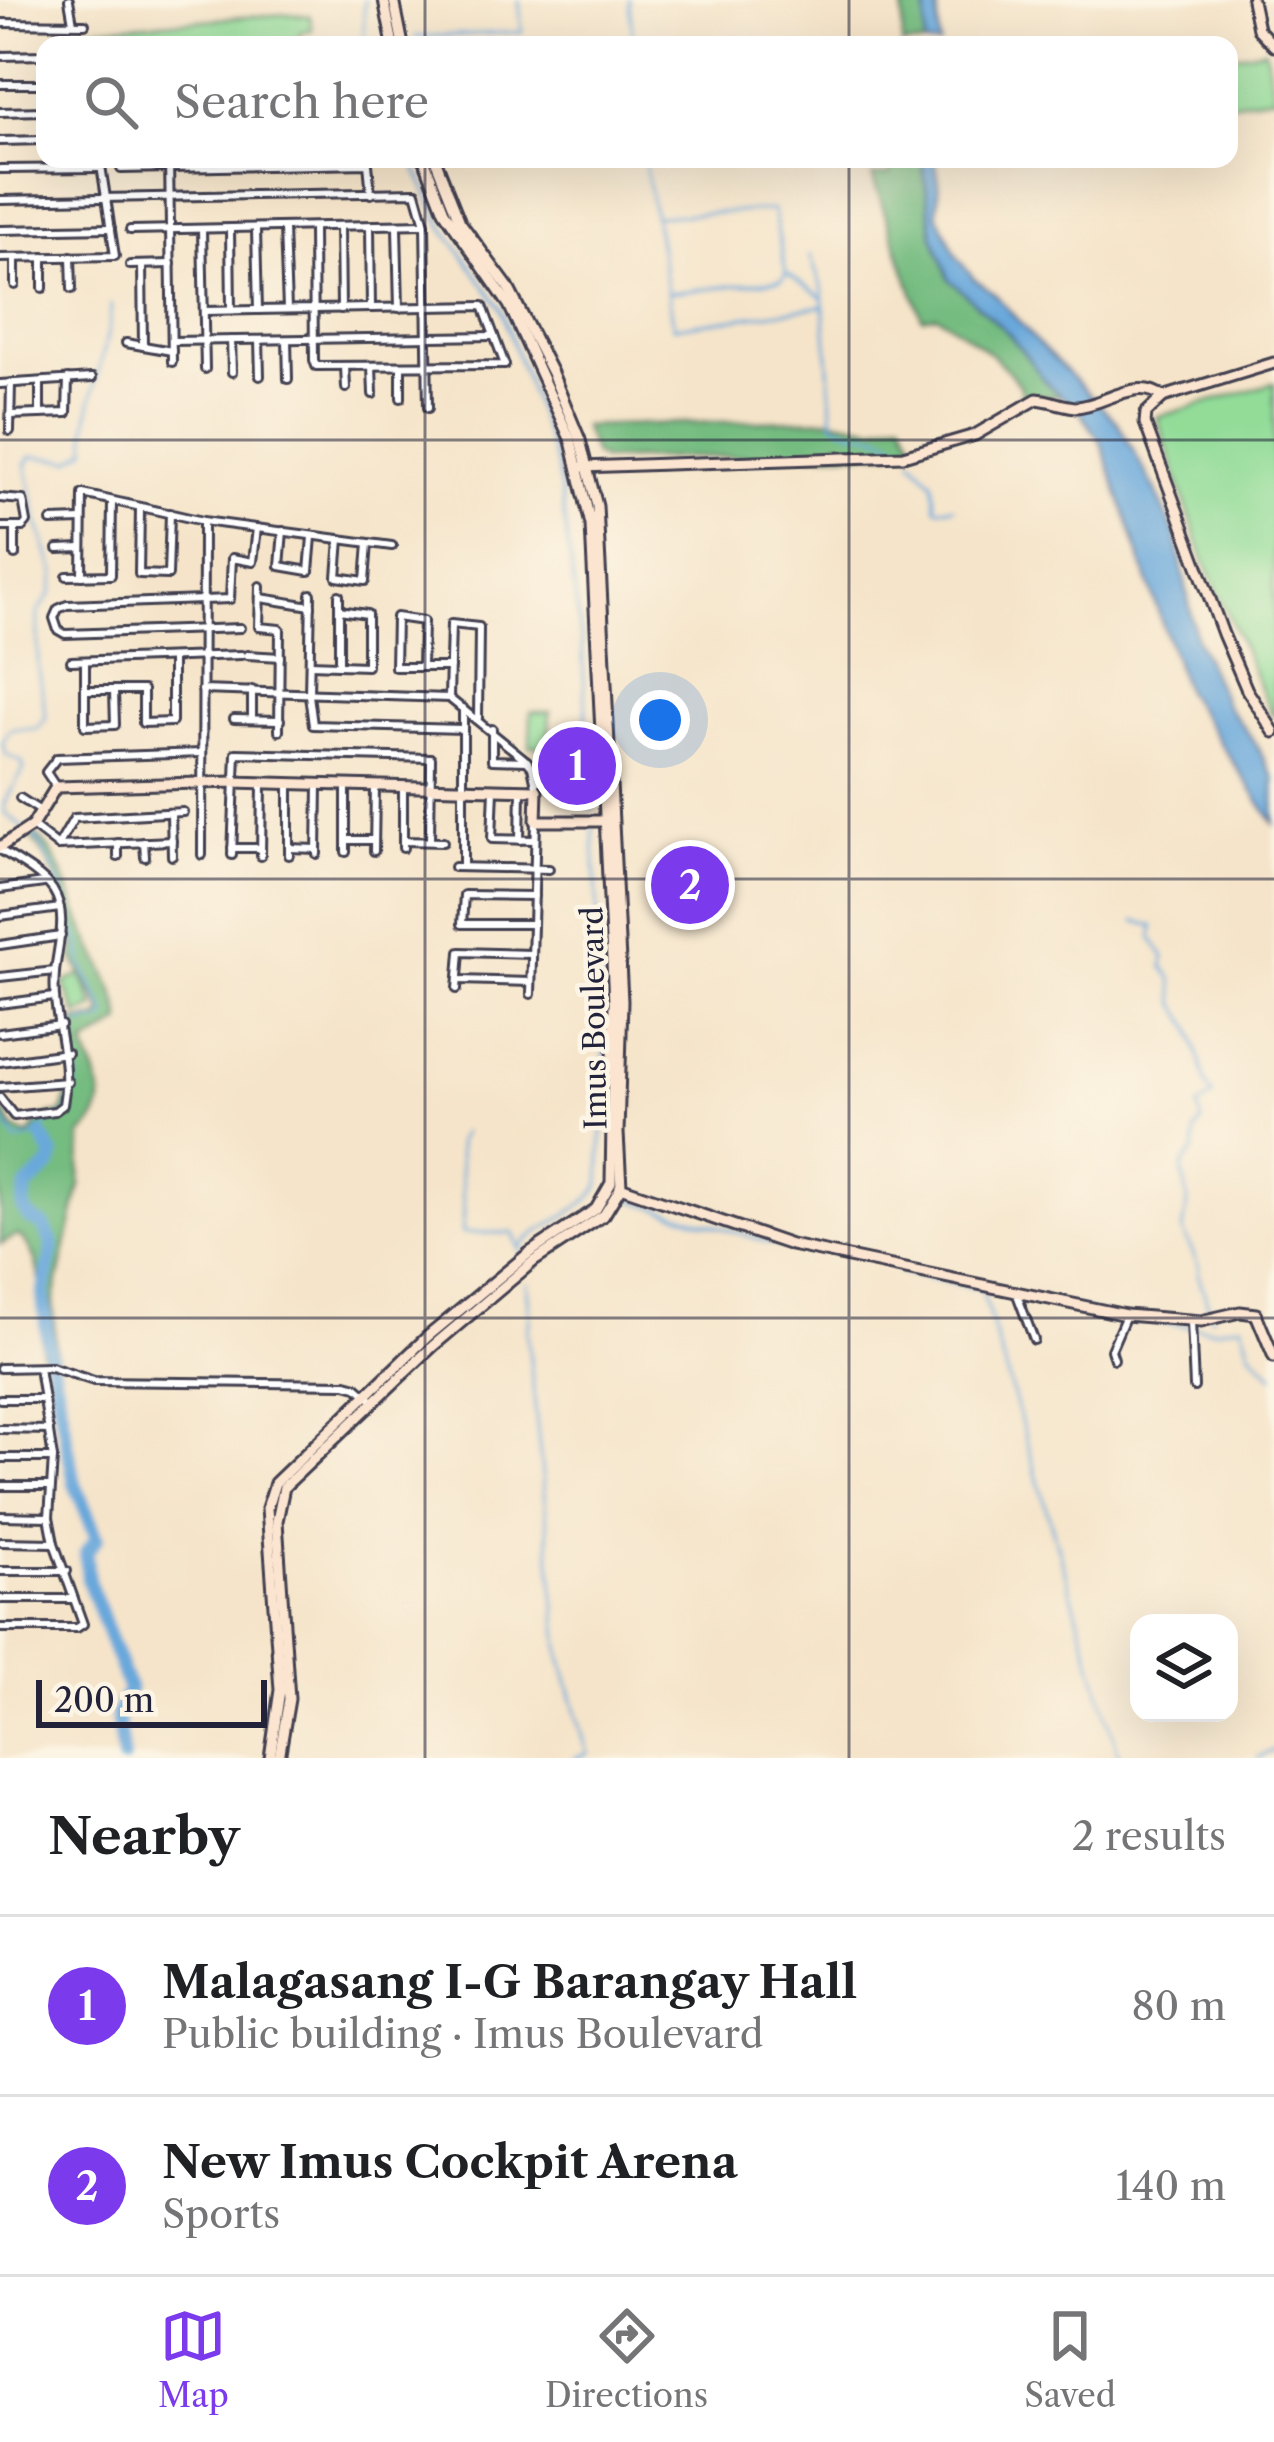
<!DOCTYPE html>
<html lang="en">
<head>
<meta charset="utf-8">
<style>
	:root { --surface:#fff; --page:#f6f6f6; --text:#202124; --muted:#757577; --line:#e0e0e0; --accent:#7c3aed }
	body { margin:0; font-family:"Libre Caslon Text",serif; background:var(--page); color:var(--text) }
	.controls { position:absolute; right:36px; bottom:36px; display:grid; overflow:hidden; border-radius:24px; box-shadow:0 12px 48px #0002 }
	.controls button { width:108px; height:108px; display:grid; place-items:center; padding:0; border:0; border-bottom:3px solid var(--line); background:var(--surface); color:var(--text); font:60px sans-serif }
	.scale { position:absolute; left:36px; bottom:30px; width:231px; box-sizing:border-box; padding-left:12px; border:6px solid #22223b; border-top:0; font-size:33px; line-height:42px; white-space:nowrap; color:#22223b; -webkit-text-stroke:9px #fcf5e5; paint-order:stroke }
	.you { position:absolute; left:660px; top:720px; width:42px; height:42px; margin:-30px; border:9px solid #fff; border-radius:50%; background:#1a73e8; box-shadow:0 0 0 18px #1a73e833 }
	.badge { display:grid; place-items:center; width:78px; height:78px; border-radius:50%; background:var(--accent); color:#fff; font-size:39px; font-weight:700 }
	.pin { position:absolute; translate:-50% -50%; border:6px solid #fff; box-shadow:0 3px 12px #0006 }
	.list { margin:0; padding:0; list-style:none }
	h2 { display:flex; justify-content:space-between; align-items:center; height:156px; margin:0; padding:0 48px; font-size:51px }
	h2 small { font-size:39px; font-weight:400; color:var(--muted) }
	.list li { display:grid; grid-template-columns:78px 1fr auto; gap:36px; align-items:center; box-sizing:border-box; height:180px; padding:0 48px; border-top:3px solid var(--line) }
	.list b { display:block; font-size:45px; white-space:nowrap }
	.list p { margin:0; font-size:39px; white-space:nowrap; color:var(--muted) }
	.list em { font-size:39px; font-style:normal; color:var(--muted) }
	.icon { flex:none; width:66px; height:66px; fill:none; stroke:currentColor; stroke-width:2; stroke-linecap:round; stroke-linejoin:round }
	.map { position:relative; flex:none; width:1274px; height:1758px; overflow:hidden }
	.search { position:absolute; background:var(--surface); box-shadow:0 12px 48px #0002; left:36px; right:36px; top:36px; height:132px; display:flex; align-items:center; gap:30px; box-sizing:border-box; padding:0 42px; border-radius:24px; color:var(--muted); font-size:45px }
	.sheet { height:516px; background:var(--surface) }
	nav { display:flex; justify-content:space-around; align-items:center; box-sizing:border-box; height:168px; border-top:3px solid var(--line); background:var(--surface); font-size:33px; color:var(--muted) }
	nav a { display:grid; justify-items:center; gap:6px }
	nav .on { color:var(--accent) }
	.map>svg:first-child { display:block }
</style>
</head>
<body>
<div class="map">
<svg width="1274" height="1758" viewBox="0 0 1274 1758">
	<rect width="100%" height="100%" fill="#fcf5e5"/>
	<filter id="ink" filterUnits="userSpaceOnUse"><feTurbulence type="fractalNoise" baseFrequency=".00833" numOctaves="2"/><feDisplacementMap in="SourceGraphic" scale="24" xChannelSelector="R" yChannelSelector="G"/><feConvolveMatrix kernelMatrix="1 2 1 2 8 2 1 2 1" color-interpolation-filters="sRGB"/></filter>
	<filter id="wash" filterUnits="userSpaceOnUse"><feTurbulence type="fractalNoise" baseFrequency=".004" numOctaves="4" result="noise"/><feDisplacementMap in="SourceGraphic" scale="48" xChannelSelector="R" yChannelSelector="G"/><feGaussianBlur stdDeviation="2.7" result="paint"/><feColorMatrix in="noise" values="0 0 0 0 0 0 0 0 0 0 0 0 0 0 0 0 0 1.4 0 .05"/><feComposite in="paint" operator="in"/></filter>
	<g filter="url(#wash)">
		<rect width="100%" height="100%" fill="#f5e4c9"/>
		<g fill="#92dc98" stroke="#5a7f6a" stroke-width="3">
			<path d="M287 14 310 16 312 30 300 32V41L309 45H94L90 28Z"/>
			<path d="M1265 49 1274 96 1229 103V56Z"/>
			<path d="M1274 383V719L1204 560 1157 417Z"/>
			<path d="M531 712H550L549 747 530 746Z"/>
			<path d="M713 873 715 894 666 897 665 877Z"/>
			<path d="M81 975 95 1008 77 1015 64 983Z"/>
		</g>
		<g fill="#75bc80" stroke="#4c6f5e" stroke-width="3">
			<path d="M904 0H926L925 45H902Z"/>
			<path d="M890 159H922L933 236 949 279 1009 334 1061 396 1033 395 1001 413 1023 393C1007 359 966 336 937 315L922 318 872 176 891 174Z"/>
			<path d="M831 419 874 427 902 419 916 446 889 452 603 460 594 455 583 426Z"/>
			<path d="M32 831C62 856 67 890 82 924 96 957 117 986 122 1022L85 1046C97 1084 116 1105 81 1135L80 1185 53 1303 56 1357H47L42 1353C40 1317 48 1258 18 1235L0 1244V1103L13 1128 28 1136 42 1117 62 1113 74 1078 70 1027 77 1021 98 1019 103 1012 73 958 75 945C64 930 68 923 65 907 60 882 45 851 27 834Z"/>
		</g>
		<g fill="#69a8db" stroke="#46658b" stroke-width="3">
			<path d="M926 0H937L940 45H925Z"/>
			<path d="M922 159H935L939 182 937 214 957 257 974 279 996 295 1033 338 1117 422 1155 489 1176 537 1196 638 1226 705 1255 742 1274 778V823L1185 691 1101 442 1078 409 1049 386 1009 334 949 279 933 236Z"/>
		</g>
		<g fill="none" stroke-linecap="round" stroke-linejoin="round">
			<g stroke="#69a8db" stroke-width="3">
				<path d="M364 0V45"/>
				<path d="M629 0 634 45"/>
				<path d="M415 37 522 32 519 0"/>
				<path d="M412 159 443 227 500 307 557 467 582 644 592 810"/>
				<path d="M644 159 674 327 823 306"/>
				<path d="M654 216 773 210 786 273 822 297"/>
				<path d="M810 255 823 291 833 422C857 439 878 426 903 449"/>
				<path d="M669 293 781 280 786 274"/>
				<path d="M912 459 933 482 936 508 954 507"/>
				<path d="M1135 921 1154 926 1152 938 1165 957 1163 966 1172 978 1176 1004 1191 1027 1207 1087 1213 1095 1198 1108 1202 1122 1195 1131 1194 1152 1184 1163 1182 1171 1188 1199 1183 1231 1199 1267 1198 1274 1212 1317"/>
				<path d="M0 1114 17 1141 41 1135 47 1122 66 1117 77 1079 71 1030 82 1023 102 1021 107 1015 82 965 81 945 72 928 58 877 37 839 4 812V803L24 769 22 762 6 755 2 742 11 729H37L46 718 38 664V613L51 594 55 573 38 524 26 464 32 456 71 460 87 449C83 402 109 354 111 305"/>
				<path d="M463 1132 458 1142 464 1213 462 1233H513L522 1255"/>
				<path d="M631 1200 778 1245"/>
				<path d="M520 1248C541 1223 582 1214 600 1185L605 1045 593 826"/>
				<path d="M899 1272 1101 1314"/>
				<path d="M527 1283 530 1319 527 1331 561 1657 588 1754 575 1758"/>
				<path d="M983 1294 1120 1758"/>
				<path d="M1128 1319 1214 1329 1242 1324 1250 1351 1274 1376"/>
				<path d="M1258 1758 1274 1750"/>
			</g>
			<path stroke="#69a8db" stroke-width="14" d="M41 1135 53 1156 50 1166 27 1187 23 1207 29 1218 44 1226 53 1246 43 1296 48 1344 75 1484 97 1538 86 1552 88 1580 129 1690 117 1714 123 1758"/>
		</g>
	</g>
	<g filter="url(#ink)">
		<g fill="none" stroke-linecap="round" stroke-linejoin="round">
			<defs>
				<g id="street">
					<path d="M69 0 73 23"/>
					<path d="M0 23 85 24"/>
					<path d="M0 56 45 55"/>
					<path d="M0 84H45"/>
					<path d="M0 112 45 111"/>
					<path d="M0 141 45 140"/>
					<path d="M169 159 172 362"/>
					<path d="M0 169 101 168"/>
					<path d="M121 169 368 164 371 194"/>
					<path d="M0 200 416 192 425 224 428 408"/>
					<path d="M340 226 341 309"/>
					<path d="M370 226 371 308"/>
					<path d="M397 227 399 308"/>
					<path d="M202 229 205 369"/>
					<path d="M230 229 231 309"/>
					<path d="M284 229 287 309"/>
					<path d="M0 230 111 228"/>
					<path d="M130 230 425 224"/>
					<path d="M256 230 258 310"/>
					<path d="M71 256 72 289"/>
					<path d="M43 257V288"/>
					<path d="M0 258 115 256 100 159"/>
					<path d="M15 258V285"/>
					<path d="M130 265 171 264"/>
					<path d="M142 265 143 346"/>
					<path d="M204 311C297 309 390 308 483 306L505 365 316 366 314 360 313 227"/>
					<path d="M231 340 232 372"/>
					<path d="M259 340 260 376"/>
					<path d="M287 340 288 379"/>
					<path d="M172 341 494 336"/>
					<path d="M126 343 172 351"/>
					<path d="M345 366 346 388"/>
					<path d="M372 366 373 394"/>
					<path d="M401 366V398"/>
					<path d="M40 382V414"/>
					<path d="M0 384 92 378"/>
					<path d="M11 415 67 413 68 379"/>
					<path d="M10 431 11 383"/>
					<path d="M0 498 23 500 27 522 23 527H0"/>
					<path d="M140 507 139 574 168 575 170 513"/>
					<path d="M51 521 82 520"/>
					<path d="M15 528V555"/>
					<path d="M283 531 280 566 309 571 312 537"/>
					<path d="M340 539 337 577 365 581 368 543"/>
					<path d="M58 549 82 548"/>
					<path d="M67 576 111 575 112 501"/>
					<path d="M82 576 83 494 203 521 392 546"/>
					<path d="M260 586 259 627 280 629 279 731"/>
					<path d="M311 594 309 695 313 725 463 729"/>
					<path d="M261 598 311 606"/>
					<path d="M240 628 65 634 58 630 54 618 58 609 67 605 230 599 232 558 253 562 257 528"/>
					<path d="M247 655 280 657"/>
					<path d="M71 661 241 655"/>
					<path d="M85 661V726L115 725 114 691"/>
					<path d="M310 664 367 666V614L339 610"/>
					<path d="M339 665V595"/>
					<path d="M422 667 423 621 396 617 395 667H450"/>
					<path d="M85 690H143V723L172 722V658"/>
					<path d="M202 690 449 698 527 761 532 767 537 790"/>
					<path d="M449 698 451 624 479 627 478 718"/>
					<path d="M463 708V867"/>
					<path d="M234 719 280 720"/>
					<path d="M252 719V690"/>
					<path d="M492 729V760L527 761"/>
					<path d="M537 781 569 782 570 795"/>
					<path d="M289 784V855"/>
					<path d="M56 787 46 772 57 758 202 753"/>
					<path d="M494 789 492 839 535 840"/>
					<path d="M20 798 42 812"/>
					<path d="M171 813 172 856"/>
					<path d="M32 826 58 846 172 841"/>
					<path d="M346 840H374"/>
					<path d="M520 840 521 790"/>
					<path d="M403 841 443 842"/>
					<path d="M144 842 145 857"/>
					<path d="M118 843V857"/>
					<path d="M58 846 74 818 183 812"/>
					<path d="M232 848H261"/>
					<path d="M289 848 317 849"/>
					<path d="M403 848V787"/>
					<path d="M0 850C16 860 42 874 53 890 69 915 57 947 55 973 51 1019 72 1056 63 1105L55 1111 14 1116 0 1098"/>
					<path d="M374 851 375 786"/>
					<path d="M346 852V785"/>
					<path d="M317 854 318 784"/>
					<path d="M202 855 203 521"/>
					<path d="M232 855 236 753 431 758 430 841"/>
					<path d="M261 856 262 783"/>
					<path d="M454 867 549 869"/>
					<path d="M0 889 44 883"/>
					<path d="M0 916 60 908"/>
					<path d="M533 924H462L464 895 534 896"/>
					<path d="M0 945 61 936"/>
					<path d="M0 977 55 971"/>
					<path d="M458 980 531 982"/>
					<path d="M457 989 460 952 532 954"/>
					<path d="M531 994 536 821"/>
					<path d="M0 1004 54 997"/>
					<path d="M0 1033 61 1025"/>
					<path d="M0 1062 67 1053"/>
					<path d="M0 1087 68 1082"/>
					<path d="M1016 1292 1034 1340"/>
					<path d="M1191 1321 1194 1387"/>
					<path d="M1114 1359 1111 1350 1126 1315"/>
					<path d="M0 1368 51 1367 94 1381 346 1384 357 1387 373 1401"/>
					<path d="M0 1399H44"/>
					<path d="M0 1429 49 1430"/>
					<path d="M0 1458H53"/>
					<path d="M0 1486H50"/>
					<path d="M0 1516 49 1517"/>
					<path d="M0 1542 54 1543"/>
					<path d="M0 1571H67"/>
					<path d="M0 1599H74"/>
					<path d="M0 1628H77L83 1624 54 1543 49 1517 53 1458 39 1368"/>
				</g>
				<g id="secondary">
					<path d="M384 0 393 45"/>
					<path d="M394 0 403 45"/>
					<path d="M1252 0 1258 29 1274 46"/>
					<path d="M1274 363 1163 397 1146 413 1145 423 1223 634 1247 690 1274 732"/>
					<path d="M582 467 903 456 975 435 1037 399C1050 400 1065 407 1077 407 1105 405 1137 376 1163 397"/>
					<path d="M0 847 32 826 56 787 234 782 537 790 536 821H608"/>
					<path d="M620 1187 791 1245 1126 1315 1201 1321 1240 1312 1256 1314 1274 1357"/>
					<path d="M270 1758 280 1690 267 1508 275 1483 427 1337 529 1253 596 1209 611 1183 614 1002 591 525 571 441 509 305 444 211 424 159"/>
					<path d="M279 1758 289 1699 277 1521 284 1487 433 1346 534 1261 604 1215 621 1187 618 1133 622 1001 597 506 580 440 552 373 508 287 460 222 435 159"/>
				</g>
			</defs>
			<use href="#street" stroke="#423f50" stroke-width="12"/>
			<use href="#secondary" stroke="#423f50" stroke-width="15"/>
			<use href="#street" stroke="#fff" stroke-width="6"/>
			<use href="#secondary" stroke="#fce5d0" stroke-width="9"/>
		</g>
	</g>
	<path fill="none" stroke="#22223b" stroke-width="3" stroke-opacity="0.55" d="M425 0V45M849 0V45M425 159V1758M849 159V1758M0 440H1274M0 879H1274M0 1318H1274"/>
	<g text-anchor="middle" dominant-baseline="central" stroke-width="9" stroke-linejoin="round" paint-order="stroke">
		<g font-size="30" fill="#22223b" stroke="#fcf5e5">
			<text transform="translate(594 1018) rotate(-91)">Imus Boulevard</text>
		</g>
	</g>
</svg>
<div class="controls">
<button><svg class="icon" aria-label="layers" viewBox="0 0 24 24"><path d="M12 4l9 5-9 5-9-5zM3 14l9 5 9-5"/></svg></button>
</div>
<div class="scale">200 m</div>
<div class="you"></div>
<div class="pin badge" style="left:577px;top:766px">1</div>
<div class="pin badge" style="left:690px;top:885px">2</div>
<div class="search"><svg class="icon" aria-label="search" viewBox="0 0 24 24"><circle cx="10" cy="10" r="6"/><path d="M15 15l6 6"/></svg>Search here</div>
</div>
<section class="sheet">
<h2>Nearby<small>2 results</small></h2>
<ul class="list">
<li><span class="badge">1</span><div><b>Malagasang I-G Barangay Hall</b><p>Public building · Imus Boulevard</p></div><em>80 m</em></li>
<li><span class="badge">2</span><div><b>New Imus Cockpit Arena</b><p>Sports</p></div><em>140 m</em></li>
</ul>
</section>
<nav>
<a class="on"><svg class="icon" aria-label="map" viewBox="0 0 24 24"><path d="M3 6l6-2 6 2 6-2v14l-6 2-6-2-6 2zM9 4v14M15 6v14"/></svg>Map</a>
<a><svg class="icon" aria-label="directions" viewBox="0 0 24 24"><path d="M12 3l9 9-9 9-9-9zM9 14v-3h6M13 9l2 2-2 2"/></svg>Directions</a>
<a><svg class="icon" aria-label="saved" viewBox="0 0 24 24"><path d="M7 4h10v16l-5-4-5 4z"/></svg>Saved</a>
</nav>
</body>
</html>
